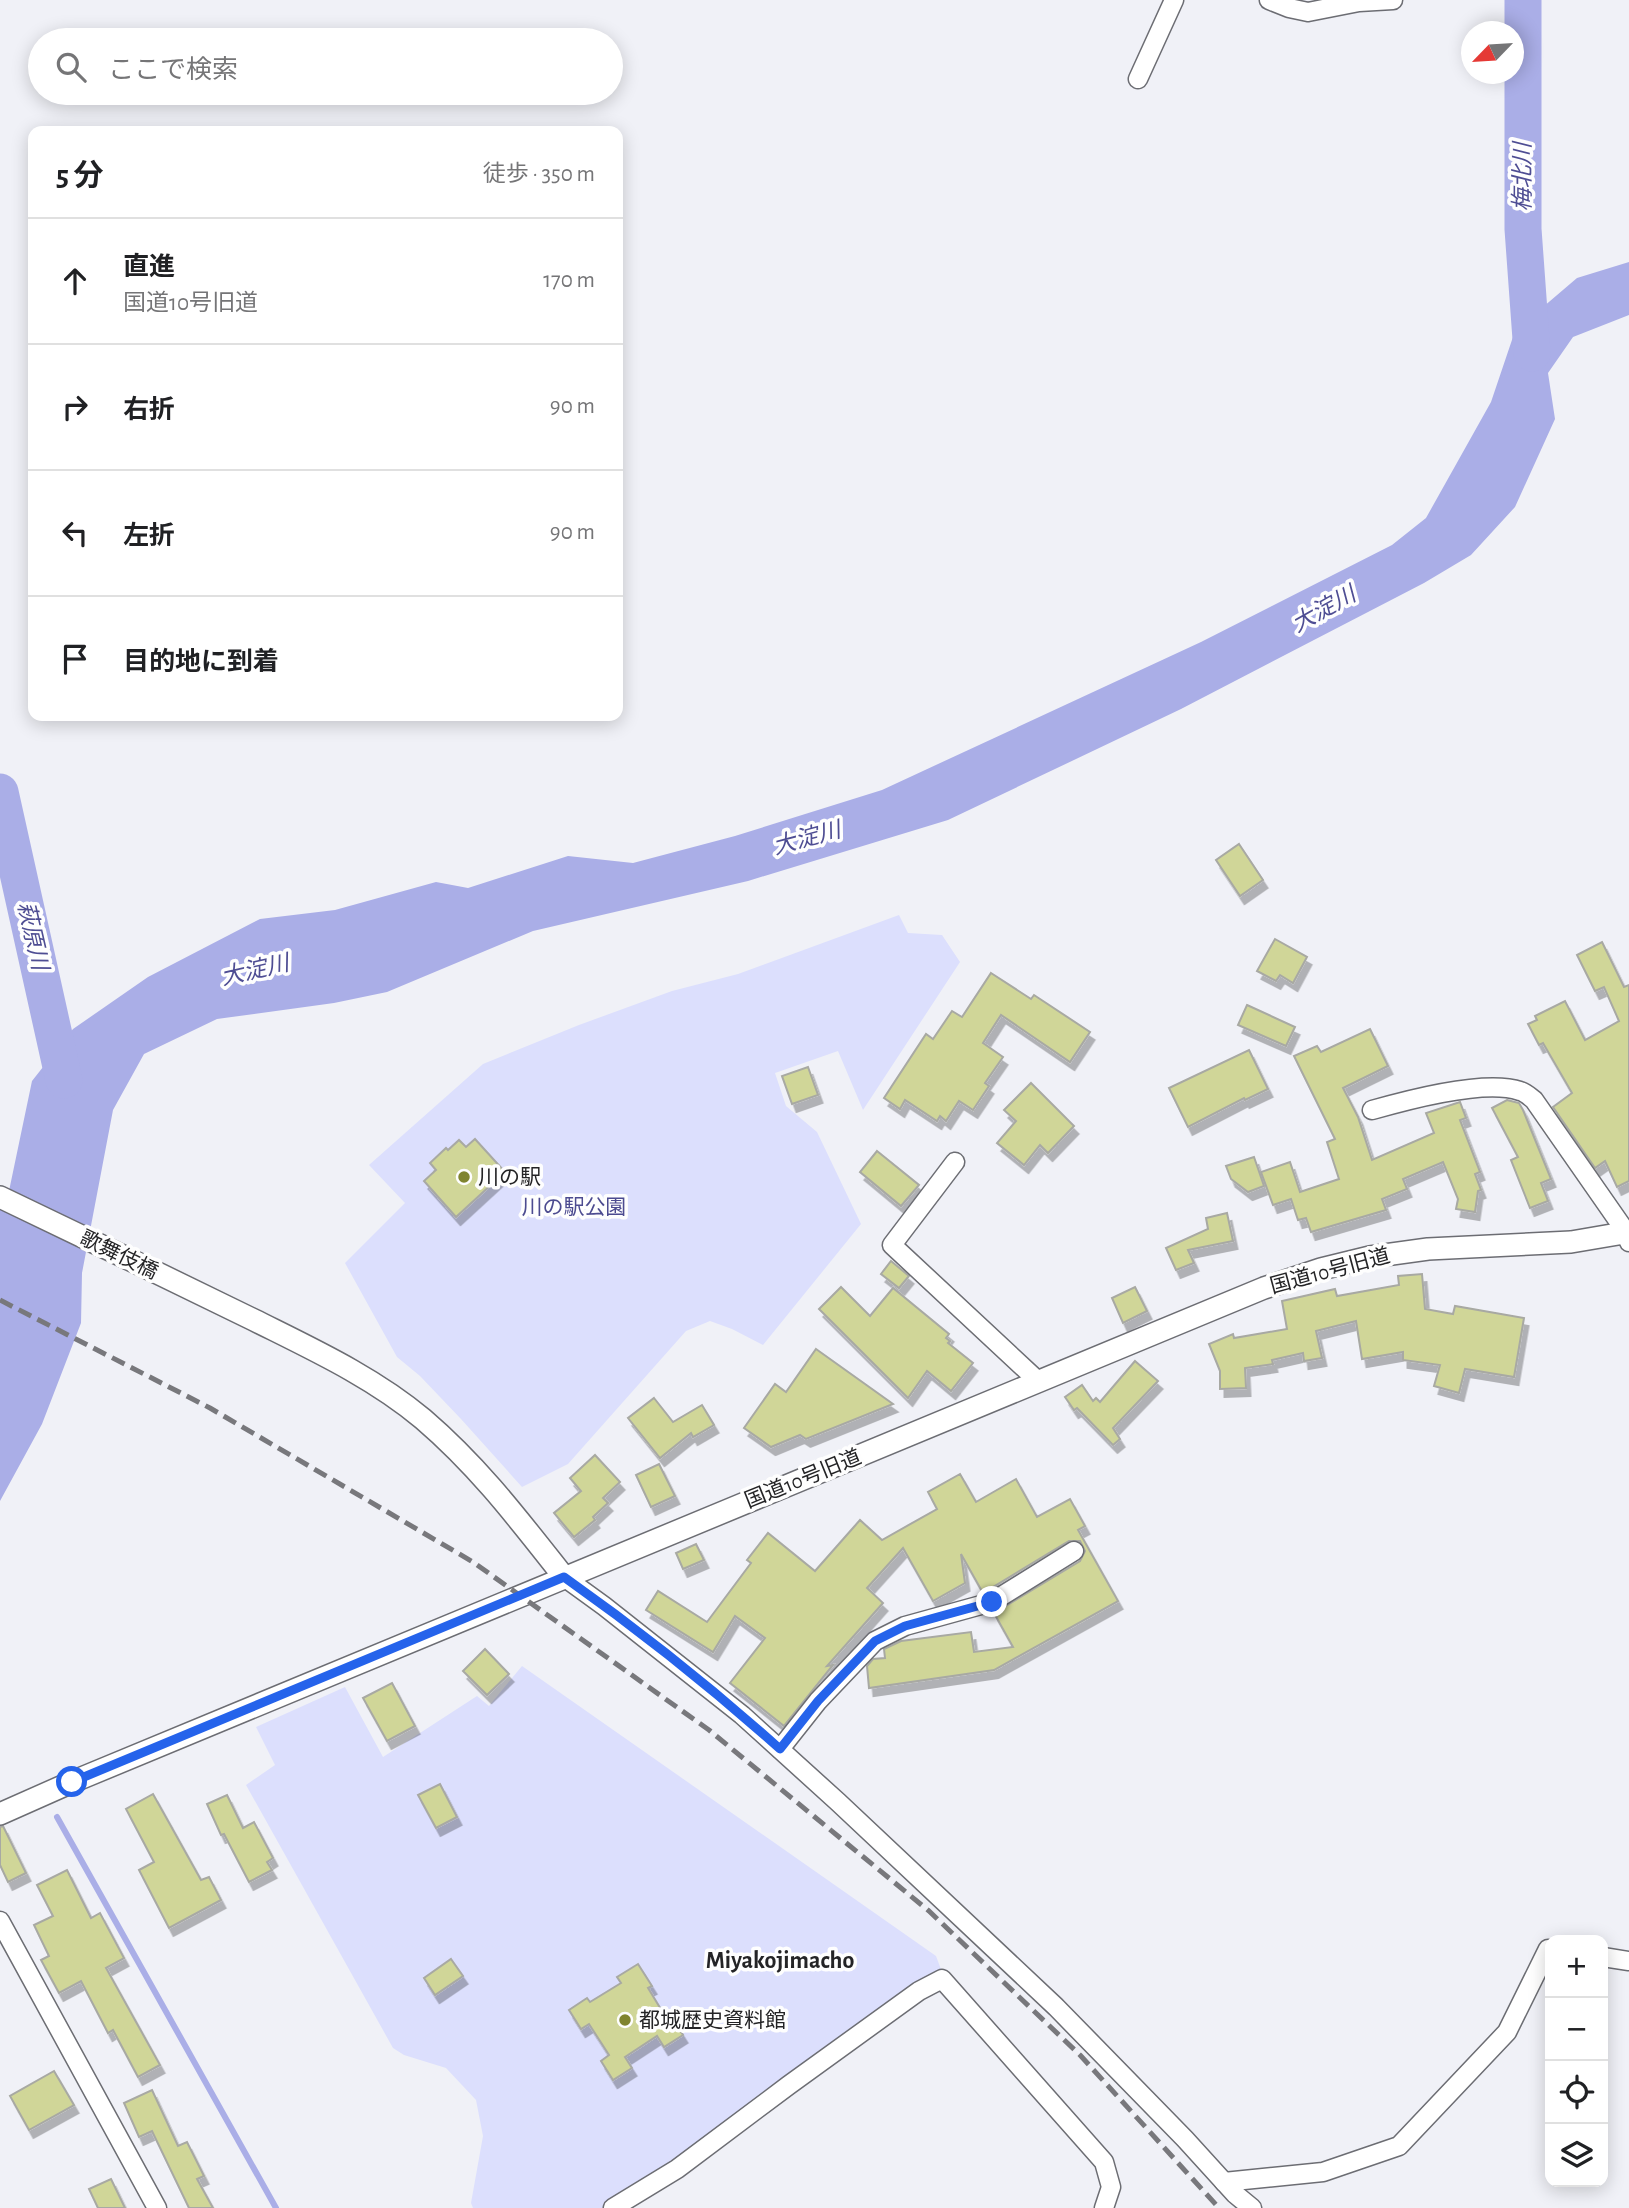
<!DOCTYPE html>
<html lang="ja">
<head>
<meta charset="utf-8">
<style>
	:root { --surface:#fff; --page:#f6f6f6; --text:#202124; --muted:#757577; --line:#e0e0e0 }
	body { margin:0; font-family:"Alegreya Sans","Noto Sans JP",sans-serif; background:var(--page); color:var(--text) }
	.controls { position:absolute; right:21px; bottom:21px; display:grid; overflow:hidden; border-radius:14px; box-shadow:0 4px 18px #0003 }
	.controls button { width:63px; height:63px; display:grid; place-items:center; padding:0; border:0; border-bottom:2px solid var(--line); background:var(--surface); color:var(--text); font:35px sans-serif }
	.compass { position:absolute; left:1461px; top:21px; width:63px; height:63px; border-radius:50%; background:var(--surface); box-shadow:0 4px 18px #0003; rotate:245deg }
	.stop { position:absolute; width:21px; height:21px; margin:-16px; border:5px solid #2563eb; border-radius:50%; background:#fff }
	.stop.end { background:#2563eb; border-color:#fff; box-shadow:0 2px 7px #0008 }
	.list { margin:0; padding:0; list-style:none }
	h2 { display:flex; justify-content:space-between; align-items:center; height:91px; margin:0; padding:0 28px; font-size:30px }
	h2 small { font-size:23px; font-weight:400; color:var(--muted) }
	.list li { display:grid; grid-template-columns:46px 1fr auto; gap:21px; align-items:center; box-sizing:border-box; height:126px; padding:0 28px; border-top:2px solid var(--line) }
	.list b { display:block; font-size:26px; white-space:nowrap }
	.list p { margin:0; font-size:23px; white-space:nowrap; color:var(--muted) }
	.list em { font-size:23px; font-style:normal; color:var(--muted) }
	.icon { flex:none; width:38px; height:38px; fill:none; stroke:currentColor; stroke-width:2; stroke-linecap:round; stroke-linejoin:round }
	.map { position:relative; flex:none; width:1629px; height:2208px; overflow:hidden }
	.search { position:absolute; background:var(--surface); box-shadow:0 4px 18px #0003; left:28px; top:28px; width:595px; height:77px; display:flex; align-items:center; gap:18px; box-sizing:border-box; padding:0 24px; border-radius:38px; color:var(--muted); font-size:26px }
	.panel { position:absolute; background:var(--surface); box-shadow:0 4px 18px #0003; left:28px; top:126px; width:595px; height:595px; border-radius:14px }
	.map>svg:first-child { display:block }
</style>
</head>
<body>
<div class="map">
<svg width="1629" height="2208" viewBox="0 0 1629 2208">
	<defs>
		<filter id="shadow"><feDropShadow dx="4.5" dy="8" stdDeviation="0" flood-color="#0004"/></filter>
	</defs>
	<rect width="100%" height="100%" fill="#f0f1f7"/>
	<g fill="#dcdffd">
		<path d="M899 915 908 933 942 935 960 962 863 1110 838 1051 775 1073 786 1106 817 1132 861 1224 763 1345 732 1329 710 1321 686 1331 568 1464 522 1487 461 1419 420 1376 397 1357 345 1263 405 1203 369 1165 483 1064 579 1025 672 991 738 974Z"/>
		<path d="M522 1666 936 1956 945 1980 613 2208H473L471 2203 483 2136 476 2100 446 2068 404 2055 393 2048 246 1785 275 1765 256 1727 345 1687 383 1757 477 1696 489 1706Z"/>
	</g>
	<path fill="#aaaee7" d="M1629 262V315L1573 337 1548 373 1555 419 1515 507 1471 555 1424 583 1181 709 948 820 748 881 533 931 387 992 334 1003 217 1019 144 1054 113 1110 82 1273 81 1323 42 1424 0 1501V1204L9 1191 32 1081 73 1029 148 977 260 919 335 910 436 882 468 888 568 856 633 863 735 836 882 790 1201 642 1392 545 1426 518 1491 402 1515 331 1577 278Z"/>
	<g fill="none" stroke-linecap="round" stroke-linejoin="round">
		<path stroke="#aaaee7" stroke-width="6" d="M57 1817 276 2208"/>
		<g stroke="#aaaee7" stroke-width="37">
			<path d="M1523 0V229L1532 353"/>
			<path d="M0 792 64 1080"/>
		</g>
	</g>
	<g fill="#d0d698" stroke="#a8a9a3" stroke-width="2" filter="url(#shadow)">
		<path d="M1239 844 1263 880 1240 896 1216 860Z"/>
		<path d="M1275 939 1307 957 1293 983 1280 975 1276 981 1257 971Z"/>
		<path d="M1602 942 1624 987 1629 985V1181L1617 1187 1605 1161 1595 1168 1553 1107 1572 1093 1543 1043 1539 1045 1528 1024 1537 1020 1535 1016 1565 1001 1585 1040 1619 1021 1604 987 1595 991 1577 955Z"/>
		<path d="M991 973 1031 999 1034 995 1090 1032 1070 1062 1001 1015 983 1043 1003 1057 985 1083 989 1086 973 1110 959 1101 946 1121 940 1116 937 1121 905 1100 900 1109 884 1098 926 1034 933 1039 952 1011 962 1017Z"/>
		<path d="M1247 1005 1295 1027 1286 1046 1238 1025Z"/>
		<path d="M1370 1029 1388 1066 1343 1088 1358 1117 1372 1160 1434 1133 1426 1113 1460 1102 1466 1118 1460 1120 1480 1172 1475 1174 1481 1190 1478 1191 1475 1212 1456 1209 1458 1199 1443 1162 1403 1179 1407 1189 1382 1199 1386 1210 1311 1232 1306 1218 1298 1220 1291 1199 1273 1205 1261 1172 1290 1162 1300 1192 1339 1179 1327 1142 1335 1139 1294 1056 1317 1046 1321 1052Z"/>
		<path d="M1249 1050 1268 1089 1245 1100 1244 1098 1188 1127 1169 1088Z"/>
		<path d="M808 1067 818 1095 792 1104 782 1076Z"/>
		<path d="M1031 1083 1074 1126 1048 1153 1040 1145 1024 1165 997 1143 1016 1121 1004 1110Z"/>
		<path d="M1507 1100 1519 1103 1523 1110 1551 1179 1541 1183 1548 1201 1530 1208 1511 1160 1518 1157 1492 1108Z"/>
		<path d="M475 1139 505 1172 456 1217 424 1181 436 1170 430 1163 446 1148 448 1150 459 1140 466 1147Z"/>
		<path d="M877 1151 919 1185 901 1206 860 1172Z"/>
		<path d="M1254 1157 1264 1186 1248 1192 1231 1179 1226 1166Z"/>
		<path d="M1227 1213 1233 1241 1188 1250 1194 1263 1176 1270 1166 1248 1208 1229 1206 1218Z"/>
		<path d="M891 1261 909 1276 899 1288 881 1274Z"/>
		<path d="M1422 1274 1425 1309 1453 1314 1455 1306 1524 1318 1514 1377 1465 1369 1459 1393 1434 1386 1440 1365 1403 1360V1352L1362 1359 1356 1321 1316 1331 1322 1358 1304 1361 1303 1353 1272 1360 1273 1364 1245 1368 1246 1388 1220 1389V1371L1209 1344 1233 1334 1234 1338 1287 1329 1282 1301 1335 1289 1337 1296 1399 1285 1398 1276Z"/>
		<path d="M841 1287 870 1316 893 1288 949 1334 946 1338 950 1341 948 1343 973 1363 951 1391 927 1371 908 1398 819 1309Z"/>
		<path d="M1135 1287 1147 1311 1123 1323 1112 1298Z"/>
		<path d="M816 1349 893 1404 806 1439 800 1435 771 1447 744 1428 775 1384 786 1392Z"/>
		<path d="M1135 1361 1158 1381 1113 1428 1120 1439 1113 1445 1077 1408 1074 1410 1065 1397 1082 1385 1093 1401 1096 1398 1100 1402Z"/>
		<path d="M654 1398 673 1422 702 1405 714 1425 693 1437 691 1433 660 1458 628 1418Z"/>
		<path d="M595 1455 620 1482 603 1498 608 1503 593 1517 595 1520 574 1537 554 1513 581 1491 570 1478Z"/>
		<path d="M659 1464 675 1496 651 1507 636 1475Z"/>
		<path d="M960 1474 976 1502 1016 1479 1037 1517 1070 1499 1085 1526 1078 1530 1118 1601 994 1670 869 1688 867 1666 873 1659 885 1658 884 1649 901 1641 971 1632 974 1652 1013 1647 994 1613 1080 1561 1085 1551 1080 1541H1069L983 1593 961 1554 965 1583 933 1601 903 1548 867 1588 883 1603 827 1666 833 1665 784 1726 730 1683 765 1638 735 1616 713 1652 646 1610 658 1591 707 1622 751 1563 747 1560 768 1533 815 1571 860 1520 882 1540 937 1509 928 1492Z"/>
		<path d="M696 1544 704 1560 683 1569 676 1553Z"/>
		<path d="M485 1649 509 1674 487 1695 463 1671Z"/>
		<path d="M392 1683 415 1726 387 1741 363 1698Z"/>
		<path d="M440 1784 457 1817 436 1828 418 1795Z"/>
		<path d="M153 1794 201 1880 209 1877 221 1900 169 1928 139 1870 154 1862 126 1809Z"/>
		<path d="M227 1795 243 1828 254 1822 273 1858 267 1862 272 1870 249 1882 224 1834 221 1835 207 1804Z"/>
		<path d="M3 1826 26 1873 8 1882 0 1865V1827Z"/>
		<path d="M67 1870 91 1918 100 1913 124 1958 106 1968 160 2065 138 2077 113 2030 108 2033 81 1981 59 1993 41 1960 49 1956 34 1925 53 1916 37 1885Z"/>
		<path d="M451 1959 463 1976 435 1995 424 1978Z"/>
		<path d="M638 1964 652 1986 648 1988 665 2016 669 2013 683 2035 664 2047 657 2036 625 2057 632 2068 613 2080 601 2061 609 2055 589 2024 581 2029 569 2010 587 1998 590 2002 621 1983 617 1977Z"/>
		<path d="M54 2071 74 2105 29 2130 10 2096Z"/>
		<path d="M152 2090 178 2146 187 2142 204 2176 197 2179 213 2208H189L152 2131 139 2137 124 2103Z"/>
		<path d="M111 2179 125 2208H98L89 2189Z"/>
	</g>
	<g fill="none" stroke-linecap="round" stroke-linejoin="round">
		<defs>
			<g id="minor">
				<path d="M1269 0 1289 8 1308 12 1359 2 1393 0"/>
				<path d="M1138 79 1174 0"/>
				<path d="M1372 1110C1407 1100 1486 1079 1520 1091 1525 1092 1530 1097 1534 1100L1626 1232 1629 1242"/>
				<path d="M955 1162 892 1245 1038 1381"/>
				<path d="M564 1577 604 1606 742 1715 838 1802 1056 2007 1185 2139 1235 2194 1252 2208"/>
				<path d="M780 1749 818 1701 875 1641 905 1626 992 1602 1074 1551"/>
				<path d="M0 1921 157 2208"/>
				<path d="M1603 1957 1629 1961"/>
				<path d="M1224 2182 1323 2172 1399 2146 1507 2032 1548 1949 1550 1950"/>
				<path d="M613 2208 677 2169 789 2085 919 1991 942 1979 1104 2162 1111 2187 1104 2208"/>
			</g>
			<g id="tertiary">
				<path d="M0 1197C85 1238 169 1278 254 1320 312 1349 373 1377 423 1419 479 1467 519 1520 564 1577"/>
				<path d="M0 1814 72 1782 1264 1288 1321 1269 1370 1257 1428 1249 1571 1242 1629 1232"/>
			</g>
		</defs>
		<use href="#minor" stroke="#6c6d73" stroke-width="21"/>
		<use href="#tertiary" stroke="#6c6d73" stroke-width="24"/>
		<use href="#minor" stroke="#fff" stroke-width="18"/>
		<use href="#tertiary" stroke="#fff" stroke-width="21"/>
		<path stroke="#78787c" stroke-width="5" stroke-dasharray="14 7" stroke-linecap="butt" d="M0 1300 210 1408 473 1562 709 1730 929 1911 1080 2055 1219 2208"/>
	</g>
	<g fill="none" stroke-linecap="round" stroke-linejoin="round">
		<path stroke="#2563eb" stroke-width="9" d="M72 1782 564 1577C639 1630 712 1688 780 1749L818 1701 875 1641 905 1626 992 1602"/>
	</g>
	<g fill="#7f842f" stroke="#fefefe" stroke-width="2.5">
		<circle cx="464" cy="1177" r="7"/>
		<circle cx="625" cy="2020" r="7"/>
	</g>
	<g text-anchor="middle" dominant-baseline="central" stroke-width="7" stroke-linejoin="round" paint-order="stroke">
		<g font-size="21" fill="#242426" stroke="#fefefe" text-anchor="start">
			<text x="478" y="1177">川の駅</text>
			<text x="639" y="2020">都城歴史資料館</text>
		</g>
		<g font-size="21" fill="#4c4b90" stroke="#fefefe">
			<text x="574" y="1207">川の駅公園</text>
		</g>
		<g font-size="21" fill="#242426" stroke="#fefefe">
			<text transform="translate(119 1255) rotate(26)">歌舞伎橋</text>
			<text transform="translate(1330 1271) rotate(-15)">国道10号旧道</text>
			<text transform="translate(803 1479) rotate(-22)">国道10号旧道</text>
		</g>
		<g font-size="23" font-style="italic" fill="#4e4d93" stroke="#fefefe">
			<text transform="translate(1523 177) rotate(-90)">梅北川</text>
			<text transform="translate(1324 610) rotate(-29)">大淀川</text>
			<text transform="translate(807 839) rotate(-15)">大淀川</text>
			<text transform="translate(32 936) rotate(77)">萩原川</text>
			<text transform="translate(255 971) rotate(-13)">大淀川</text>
		</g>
		<g font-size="24" font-weight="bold" fill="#242426" stroke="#fefefe">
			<text x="780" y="1961">Miyakojimacho</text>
		</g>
	</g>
</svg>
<div class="controls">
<button>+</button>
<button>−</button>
<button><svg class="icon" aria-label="locate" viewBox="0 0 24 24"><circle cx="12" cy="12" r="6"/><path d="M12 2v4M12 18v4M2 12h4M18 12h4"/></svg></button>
<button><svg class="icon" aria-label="layers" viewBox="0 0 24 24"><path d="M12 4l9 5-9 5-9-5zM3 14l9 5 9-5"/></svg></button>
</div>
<svg class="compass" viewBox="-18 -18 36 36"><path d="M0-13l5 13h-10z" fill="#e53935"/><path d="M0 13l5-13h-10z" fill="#757577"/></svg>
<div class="stop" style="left:72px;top:1782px"></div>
<div class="stop end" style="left:992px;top:1602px"></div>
<div class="search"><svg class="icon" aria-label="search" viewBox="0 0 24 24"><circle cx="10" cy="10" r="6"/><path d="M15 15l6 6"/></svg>ここで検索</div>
<section class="panel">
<h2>5 分<small>徒歩 · 350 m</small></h2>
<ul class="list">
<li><svg class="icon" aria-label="ahead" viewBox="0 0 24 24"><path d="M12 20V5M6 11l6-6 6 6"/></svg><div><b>直進</b><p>国道10号旧道</p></div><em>170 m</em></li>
<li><svg class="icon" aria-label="right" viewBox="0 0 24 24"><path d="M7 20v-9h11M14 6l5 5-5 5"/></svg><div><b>右折</b></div><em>90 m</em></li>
<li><svg class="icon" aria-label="left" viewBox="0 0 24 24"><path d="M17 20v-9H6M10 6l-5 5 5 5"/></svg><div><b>左折</b></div><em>90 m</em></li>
<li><svg class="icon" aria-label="arrive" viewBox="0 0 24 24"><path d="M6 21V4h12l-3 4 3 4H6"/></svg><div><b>目的地に到着</b></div></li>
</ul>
</section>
</div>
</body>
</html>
